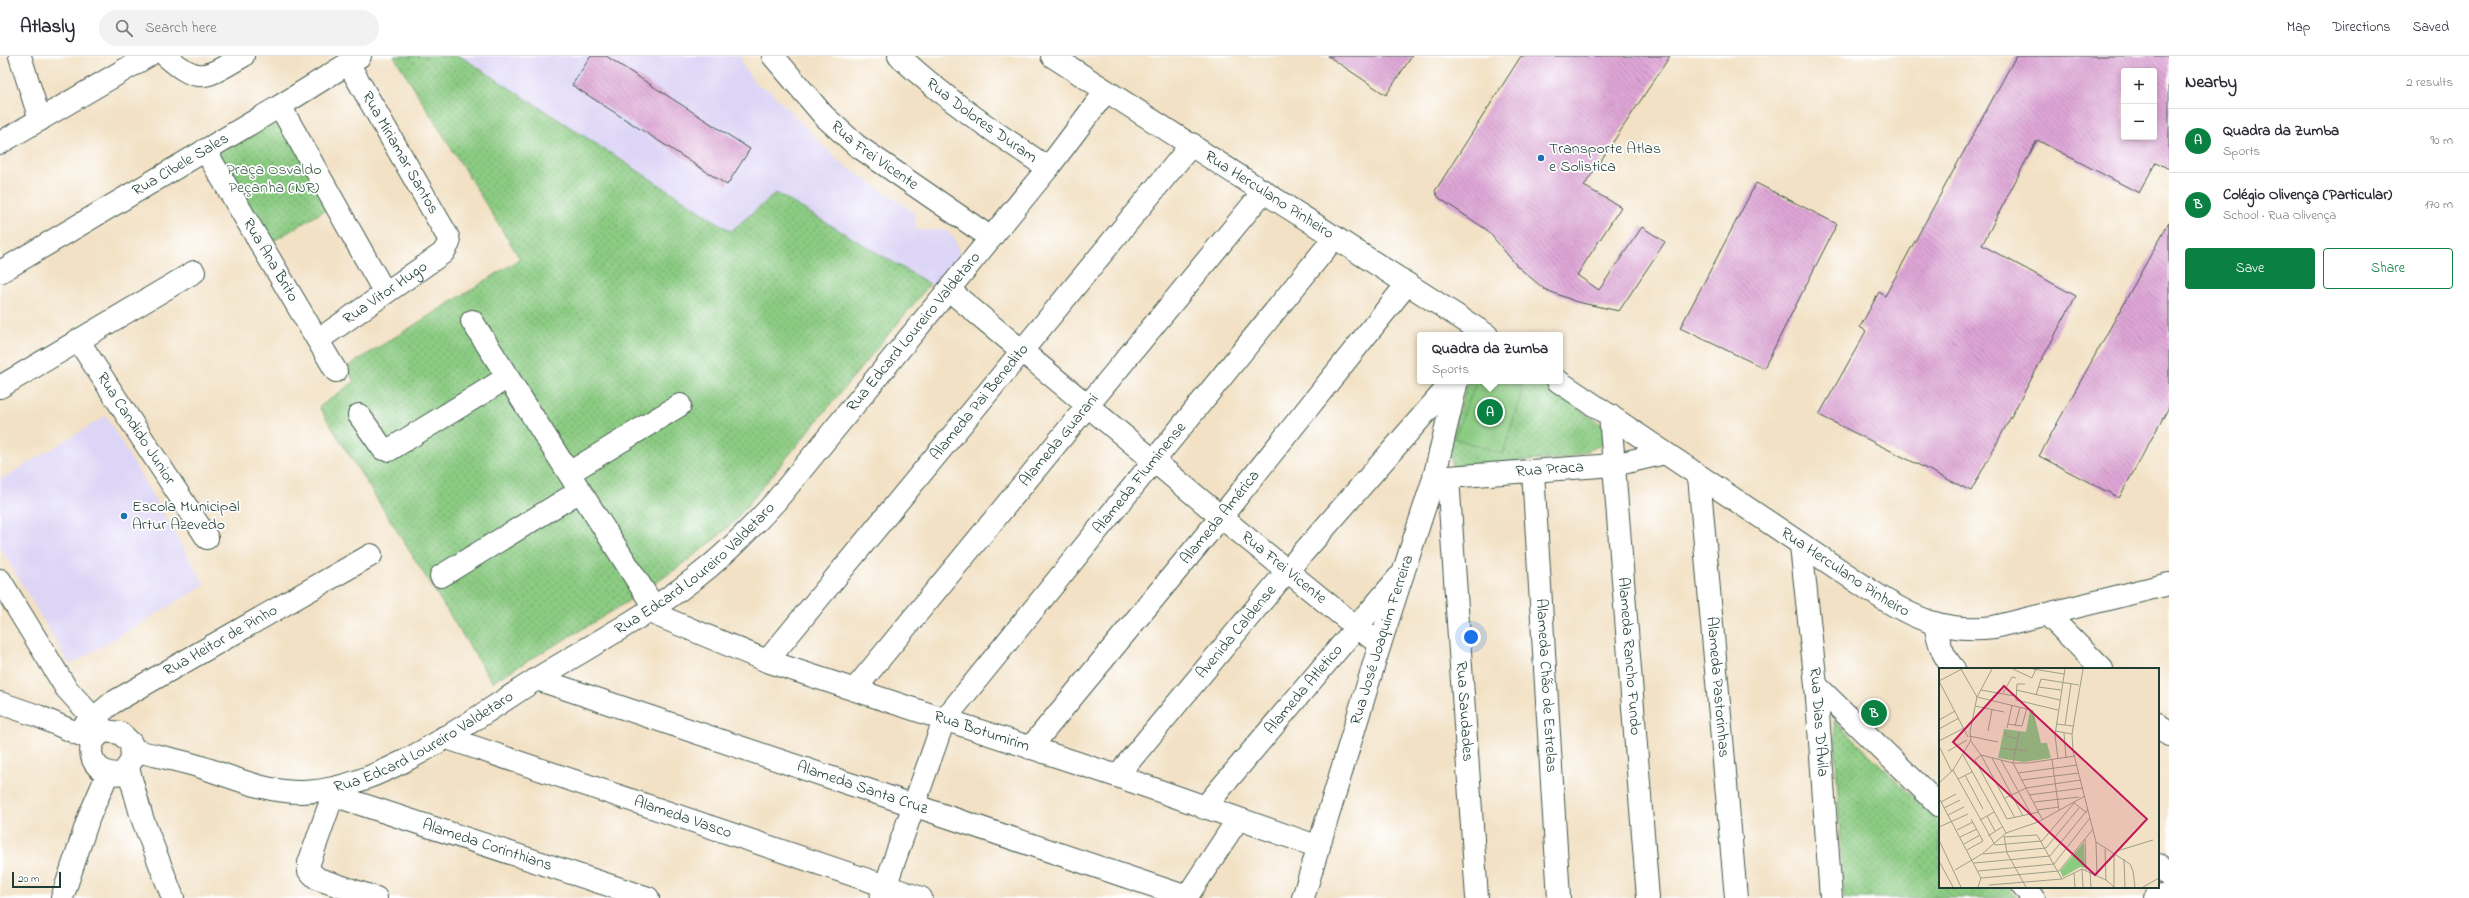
<!DOCTYPE html>
<html lang="en">
<head>
<meta charset="utf-8">
<style>
	:root { --surface:#fff; --page:#f2f2f3; --text:#2b2b33; --muted:#7c7c81; --line:#e1e1e2; --accent:#0b8043 }
	body { margin:0; font-family:"Indie Flower",sans-serif; background:var(--page); color:var(--text) }
	.controls { position:absolute; right:12px; top:12px; display:grid; overflow:hidden; border-radius:4px; box-shadow:0 2px 6px #0003 }
	.controls button { width:36px; height:36px; display:grid; place-items:center; padding:0; border:0; border-bottom:1px solid var(--line); background:var(--surface); color:var(--text); font:20px sans-serif }
	.scale { position:absolute; left:12px; bottom:10px; width:49px; box-sizing:border-box; padding-left:4px; border:2px solid #1f3d34; border-top:0; font-size:11px; line-height:14px; white-space:nowrap; color:#1f3d34; -webkit-text-stroke:3px #fff; paint-order:stroke }
	.you { position:absolute; left:1471px; top:581px; width:14px; height:14px; margin:-10px; border:3px solid #fff; border-radius:50%; background:#1a73e8; box-shadow:0 0 0 6px #1a73e833 }
	.badge { display:grid; place-items:center; width:26px; height:26px; border-radius:50%; background:var(--accent); color:#fff; font-size:13px; font-weight:700 }
	.pin { position:absolute; translate:-50% -50%; border:2px solid #fff; box-shadow:0 1px 4px #0006 }
	.popup { position:absolute; left:1417px; top:276px; width:146px; height:52px; box-sizing:border-box; display:grid; place-content:center; border-radius:4px; background:var(--surface); filter:drop-shadow(0 1px 3px #0005); font-size:13px; white-space:nowrap; color:var(--muted) }
	.popup b { font-size:15px; color:var(--text) }
	.popup::after { content:''; position:absolute; left:50%; top:100%; margin-left:-8px; border:8px solid transparent; border-top-color:var(--surface) }
	.list { margin:0; padding:0; list-style:none }
	h2 { display:flex; justify-content:space-between; align-items:center; height:52px; margin:0; padding:0 16px; font-size:17px }
	h2 small { font-size:13px; font-weight:400; color:var(--muted) }
	.list li { display:grid; grid-template-columns:26px 1fr auto; gap:12px; align-items:center; box-sizing:border-box; height:64px; padding:0 16px; border-top:1px solid var(--line) }
	.list b { display:block; font-size:15px; white-space:nowrap }
	.list p { margin:0; font-size:13px; white-space:nowrap; color:var(--muted) }
	.list em { font-size:13px; font-style:normal; color:var(--muted) }
	.actions { display:flex; gap:8px; padding:12px 16px }
	.actions a { flex:1; padding:9px 0; border:1px solid var(--accent); border-radius:4px; text-align:center; font-size:14px; color:var(--accent) }
	.actions .main { background:var(--accent); color:#fff }
	.icon { flex:none; width:22px; height:22px; fill:none; stroke:currentColor; stroke-width:2; stroke-linecap:round; stroke-linejoin:round }
	.map { position:relative; flex:none; width:2169px; height:842px; overflow:hidden }
	header { display:flex; align-items:center; gap:24px; box-sizing:border-box; height:56px; padding:0 20px; background:var(--surface); border-bottom:1px solid var(--line) }
	header strong { font-size:19px }
	nav { display:flex; gap:22px; margin-inline-start:auto; font-size:14px }
	.search { width:280px; height:36px; background:var(--page); display:flex; align-items:center; gap:10px; box-sizing:border-box; padding:0 14px; border-radius:22px; color:var(--muted); font-size:15px }
	main { display:flex }
	aside { flex:1; background:var(--surface) }
	.map>svg:first-child { display:block }
</style>
</head>
<body>
<header>
<strong>Atlasly</strong>
<div class="search"><svg class="icon" aria-label="search" viewBox="0 0 24 24"><circle cx="10" cy="10" r="6"/><path d="M15 15l6 6"/></svg>Search here</div>
<nav><a>Map</a><a>Directions</a><a>Saved</a></nav>
</header>
<main>
<div class="map">
<svg width="2169" height="842" viewBox="0 0 2169 842">
	<defs>
		<pattern id="park-dots" width="8" height="8" patternUnits="userSpaceOnUse"><rect width="8" height="8" fill="#8bcb82"/><path d="M2 2h.1M6 6h.1" fill="none" stroke="#71a66b" stroke-width="1.8" stroke-linecap="round"/></pattern>
		<pattern id="building-back-hatch" width="6" height="6" patternUnits="userSpaceOnUse"><rect width="6" height="6" fill="#dea5d6"/><path d="M-1 5l2 2M0 0l6 6M5-1l2 2" fill="none" stroke="#b388ae"/></pattern>
	</defs>
	<rect width="100%" height="100%" fill="#fff"/>
	<filter id="ink" filterUnits="userSpaceOnUse"><feTurbulence type="fractalNoise" baseFrequency=".025" numOctaves="2"/><feDisplacementMap in="SourceGraphic" scale="8" xChannelSelector="R" yChannelSelector="G"/><feConvolveMatrix kernelMatrix="1 2 1 2 8 2 1 2 1" color-interpolation-filters="sRGB"/></filter>
	<filter id="wash" filterUnits="userSpaceOnUse"><feTurbulence type="fractalNoise" baseFrequency=".012" numOctaves="4" result="noise"/><feDisplacementMap in="SourceGraphic" scale="16" xChannelSelector="R" yChannelSelector="G"/><feGaussianBlur stdDeviation="0.9" result="paint"/><feColorMatrix in="noise" values="0 0 0 0 0 0 0 0 0 0 0 0 0 0 0 0 0 1.4 0 .05"/><feComposite in="paint" operator="in"/></filter>
	<g filter="url(#wash)">
		<rect width="100%" height="100%" fill="#f2e1c4"/>
		<g fill="#ddd5f6">
			<path d="M460 0H741L742 8 757 30 769 34 838 105 914 156 916 174H944L954 182 959 195 958 204 936 231 776 137 731 176Z"/>
			<path d="M106 360 205 529 70 609 0 491V424Z"/>
		</g>
		<g fill="url(#park-dots)" stroke="#55845b">
			<path d="M394 0H460L731 175 776 137 930 228 732 468C661 532 574 577 492 626L319 351 354 326 347 311 520 203Z"/>
			<path d="M278 60 332 150 270 187 217 97Z"/>
			<path d="M1469 325H1538L1605 371 1604 388 1568 402 1452 410 1449 387 1467 328Z"/>
			<path d="M1834 664 1940 767V831H2006L2017 842H1843Z"/>
		</g>
		<path fill="#8bcb82" stroke="#55845b" d="M1477 325H1494L1523 331 1503 398 1454 382Z"/>
		<g id="blocks">
			<g fill="url(#building-back-hatch)" fill-rule="evenodd">
				<path d="M591 0H606L750 93 727 129 572 29Z"/>
				<path d="M1328 0H1412L1386 39Z"/>
				<path d="M1521 0H1670L1584 130 1621 151 1577 219 1599 234 1642 171 1665 186 1619 255 1577 246 1544 233 1517 210 1487 174 1439 142 1435 135Z"/>
				<path d="M2016 0H2169V113L2156 106 2139 137 2037 84 1982 189 2076 240 1971 435 1819 359 1866 275 1860 271 1879 236 1885 240ZM2124 15H2154V81H2124Z"/>
				<path d="M1756 127 1837 168 1764 312 1680 272Z"/>
				<path d="M2169 166V351L2119 442 2039 400Z"/>
			</g>
		</g>
	</g>
	<g filter="url(#ink)">
		<use href="#blocks" fill-opacity="0" stroke="#3f564a" stroke-width="1"/>
		<g fill="none" stroke-linecap="round" stroke-linejoin="round">
			<defs>
				<g id="minor">
					<path d="M20 0 40 64"/>
					<path d="M166 0C200 30 206 21 243 0"/>
					<path id="s1" d="M773 0 824 60 856 89 991 182"/>
					<path id="s2" d="M899 0C945 43 996 77 1048 112"/>
					<path id="s3" d="M1052 0 1487 279"/>
					<path d="M280 50 385 237"/>
					<path d="M0 87 148 0"/>
					<path id="s4" d="M205 94 336 315"/>
					<path id="s5" d="M0 216 280 50 360 0"/>
					<path id="s6" d="M949 234 1221 461 1355 570 1380 588"/>
					<path d="M472 265 654 551"/>
					<path id="s7" d="M78 284 207 482"/>
					<path id="s8" d="M318 284 443 197 449 187 448 181 348 7"/>
					<path id="s9" d="M1558 325 1871 535C1912 562 1944 577 1994 571L2169 528"/>
					<path d="M0 331 194 216"/>
					<path d="M359 359 383 393 389 394 508 321"/>
					<path id="s10" d="M1610 359 1648 842"/>
					<path id="s11" d="M1533 416 1559 842"/>
					<path d="M569 417 680 349"/>
					<path id="s12" d="M1699 420 1736 842"/>
					<path id="s13" d="M1434 422 1614 409 1665 397"/>
					<path id="s14" d="M1448 422 1477 842"/>
					<path id="s15" d="M1801 490 1816 629 1831 842"/>
					<path d="M441 520 580 435"/>
					<path d="M0 524 66 632 105 675"/>
					<path id="s16" d="M647 555 767 605 1117 720 1319 791"/>
					<path d="M2048 559 2102 613"/>
					<path d="M1935 569C1939 587 1942 599 1954 613"/>
					<path id="s17" d="M767 605 1192 88"/>
					<path id="s18" d="M537 623 1187 841"/>
					<path d="M1816 629 1940 750"/>
					<path id="s19" d="M855 633 1264 135"/>
					<path d="M0 647 38 660 90 683"/>
					<path d="M2158 668 2169 679"/>
					<path d="M105 675 120 677 131 687 132 704 123 717C94 723 78 689 105 675Z"/>
					<path id="s20" d="M76 677 112 647 371 499"/>
					<path id="s21" d="M444 681 921 842"/>
					<path id="s22" d="M1030 692 1221 461 1407 228"/>
					<path id="s23" d="M133 694C156 700 179 704 201 711 235 722 265 736 301 736 383 735 479 658 548 616 602 583 660 552 709 511 733 491 754 469 775 446L1048 112 1106 35"/>
					<path d="M128 712 142 762 173 842"/>
					<path id="s24" d="M1117 720 1287 515 1453 325"/>
					<path id="s25" d="M330 733 333 739 648 842"/>
					<path d="M333 739 309 807V815L318 823 376 842"/>
					<path id="s26" d="M1204 752 1398 522"/>
					<path d="M2158 809 2169 820"/>
					<path d="M2023 831 2034 842"/>
					<path d="M62 842 89 761 108 717"/>
					<path id="s27" d="M881 842 944 664 1335 181"/>
					<path d="M1186 842 1238 763"/>
					<path id="s28" d="M1303 842 1380 588 1434 422 1457 325"/>
					<path d="M2155 842 2169 838"/>
				</g>
			</defs>
			<use href="#minor" stroke="#3f564a" stroke-width="24"/>
			<use href="#minor" stroke="#fff" stroke-width="22"/>
		</g>
	</g>
	<g fill="#1f6fb2" stroke="#fff" stroke-width="1.5">
		<circle cx="1541" cy="102" r="4"/>
		<circle cx="124" cy="460" r="4"/>
	</g>
	<g text-anchor="middle" dominant-baseline="central" stroke-width="3.5" stroke-linejoin="round" paint-order="stroke">
		<g font-size="16" fill="#1f3d34" stroke="#fff">
			<text stroke="none"><textPath href="#s2" startOffset="105">Rua Dolores Duram</textPath></text>
			<text transform="translate(400 97) rotate(60)">Rua Miriamar Santos</text>
			<text stroke="none"><textPath href="#s1" startOffset="143">Rua Frei Vicente</textPath></text>
			<text stroke="none"><textPath href="#s5" startOffset="210">Rua Cibele Sales</textPath></text>
			<text stroke="none"><textPath href="#s3" startOffset="258">Rua Herculano Pinheiro</textPath></text>
			<text stroke="none"><textPath href="#s4" startOffset="128">Rua Ana Brito</textPath></text>
			<text stroke="none"><textPath href="#s8" startOffset="82">Rua Vitor Hugo</textPath></text>
			<text stroke="none"><textPath href="#s23" startOffset="956">Rua Edcard Loureiro Valdetaro</textPath></text>
			<text stroke="none"><textPath href="#s17" startOffset="335">Alameda Pai Benedito</textPath></text>
			<text stroke="none"><textPath href="#s7" startOffset="106">Rua Candido Junior</textPath></text>
			<text stroke="none"><textPath href="#s19" startOffset="322">Alameda Guarani</textPath></text>
			<text stroke="none"><textPath href="#s13" startOffset="116">Rua Praca</textPath></text>
			<text stroke="none"><textPath href="#s27" startOffset="500">Alameda Fluminense</textPath></text>
			<text stroke="none"><textPath href="#s22" startOffset="299">Alameda América</textPath></text>
			<text stroke="none"><textPath href="#s23" startOffset="632">Rua Edcard Loureiro Valdetaro</textPath></text>
			<text stroke="none"><textPath href="#s6" startOffset="435">Rua Frei Vicente</textPath></text>
			<text stroke="none"><textPath href="#s9" startOffset="345">Rua Herculano Pinheiro</textPath></text>
			<text stroke="none"><textPath href="#s24" startOffset="187">Avenida Caldense</textPath></text>
			<text stroke="none"><textPath href="#s28" startOffset="270">Rua José Joaquim Ferreira</textPath></text>
			<text stroke="none"><textPath href="#s20" startOffset="172">Rua Heitor de Pinho</textPath></text>
			<text stroke="none"><textPath href="#s10" startOffset="242">Alameda Rancho Fundo</textPath></text>
			<text stroke="none"><textPath href="#s11" startOffset="214">Alameda Chão de Estrelas</textPath></text>
			<text stroke="none"><textPath href="#s12" startOffset="212">Alameda Pastorinhas</textPath></text>
			<text stroke="none"><textPath href="#s26" startOffset="155">Alameda Atletico</textPath></text>
			<text stroke="none"><textPath href="#s14" startOffset="234">Rua Saudades</textPath></text>
			<text stroke="none"><textPath href="#s15" startOffset="177">Rua Dias D'Avila</textPath></text>
			<text stroke="none"><textPath href="#s16" startOffset="356">Rua Botumirim</textPath></text>
			<text stroke="none"><textPath href="#s23" startOffset="308">Rua Edcard Loureiro Valdetaro</textPath></text>
			<text stroke="none"><textPath href="#s18" startOffset="343">Alameda Santa Cruz</textPath></text>
			<text stroke="none"><textPath href="#s21" startOffset="252">Alameda Vasco</textPath></text>
			<text stroke="none"><textPath href="#s25" startOffset="169">Alameda Corinthians</textPath></text>
		</g>
		<g font-size="16" fill="#1f3d34" stroke="#fff" text-anchor="start">
			<text x="1549" y="93">Transporte Atlas<tspan x="1549" dy="18">e Solistica</tspan></text>
			<text x="132" y="451">Escola Municipal<tspan x="132" dy="18">Artur Azevedo</tspan></text>
		</g>
		<g font-size="16" fill="#3a6048" stroke="#fff">
			<text x="274" y="114">Praça Osvaldo<tspan x="274" dy="18">Peçanha (NR)</tspan></text>
		</g>
	</g>
	<g transform="translate(1939 612)">
		<rect width="220" height="220" fill="#f2e1c4"/>
		<path d="M91 42H94L102 75H108L112 90 85 94 59 90 65 61 87 64ZM145 174 146 200 141 199 124 209 121 203Z" fill="#8bcb82"/>
		<path fill="none" stroke="#9e9f8a" stroke-width="1" d="M22 1 38 29 92 42M74 1 93 10 97 1M94 1 125 6M144 1 133 66 134 83 157 174 191 196 194 203 196 219M0 13 29 69M0 13 23 1M86 16H78L77 32 119 42M99 19 122 22M42 22 76 28M77 22 121 32M64 25 73 9 77 10M97 27 102 11 140 17M36 38 65 44M0 52 16 43M69 56 83 58 88 40M117 56 134 58M126 57 132 16M76 58 81 39M68 60 73 37M0 61 20 50M49 63 53 42M116 63 133 66M67 64V68L79 71M125 65 127 90M30 68 59 74M31 72 42 87 74 95H89L136 88M0 73 25 60M1 80 13 104M62 80 77 82M77 81 89 83M9 83 28 72M24 87 67 165M42 87 36 92 68 151 100 144M42 87 76 150M53 90 84 148M119 91 116 67 126 1M62 92 92 146M113 92 120 142M74 95 103 151M74 95 80 65M14 102 56 177 103 173 135 135M79 105 138 97M26 107 44 141M19 111 33 104M83 112 140 105M0 115 14 102 32 72 31 64 38 29 53 1M90 127 144 120M0 130 42 210 39 219M66 130 87 120 142 112M2 134 17 126M95 134 140 129M134 134 148 145M5 140 21 132M98 142 120 139M9 147 25 139M48 148 56 163M41 152 55 144M0 159 29 146M18 162 34 154M49 168 63 159M65 168 68 185 87 219M21 169 38 161M65 169 98 167 123 211M146 171 147 202M0 172 22 219M157 174 158 207M25 176 41 167M166 181 167 212M28 182 44 173 32 151M44 186 107 180 140 140M185 191 186 219M0 193 14 219M35 195 111 188 149 141M143 201 144 219M16 202 43 186 67 165 99 154 146 128M39 203 115 196 151 150M151 204 152 219M135 205 136 219M42 210 120 203 154 161M50 217 123 211 143 201 167 212 175 219M175 219V189L178 183 214 172M204 219 220 210"/>
		<path fill="#c2185b" fill-opacity="0.15" stroke="#c2185b" stroke-width="2" d="M65 18 208 151 156 207 14 74Z"/>
		<rect width="220" height="220" fill="none" stroke="#1f3d34" stroke-width="2"/>
	</g>
</svg>
<div class="controls">
<button>+</button>
<button>−</button>
</div>
<div class="scale">20 m</div>
<div class="you"></div>
<div class="pin badge" style="left:1490px;top:356px">A</div>
<div class="popup"><b>Quadra da Zumba</b>Sports</div>
<div class="pin badge" style="left:1874px;top:657px">B</div>
</div>
<aside>
<h2>Nearby<small>2 results</small></h2>
<ul class="list">
<li><span class="badge">A</span><div><b>Quadra da Zumba</b><p>Sports</p></div><em>90 m</em></li>
<li><span class="badge">B</span><div><b>Colégio Olivença (Particular)</b><p>School · Rua Olivença</p></div><em>170 m</em></li>
</ul>
<div class="actions"><a class="main">Save</a><a>Share</a></div>
</aside>
</main>
</body>
</html>
